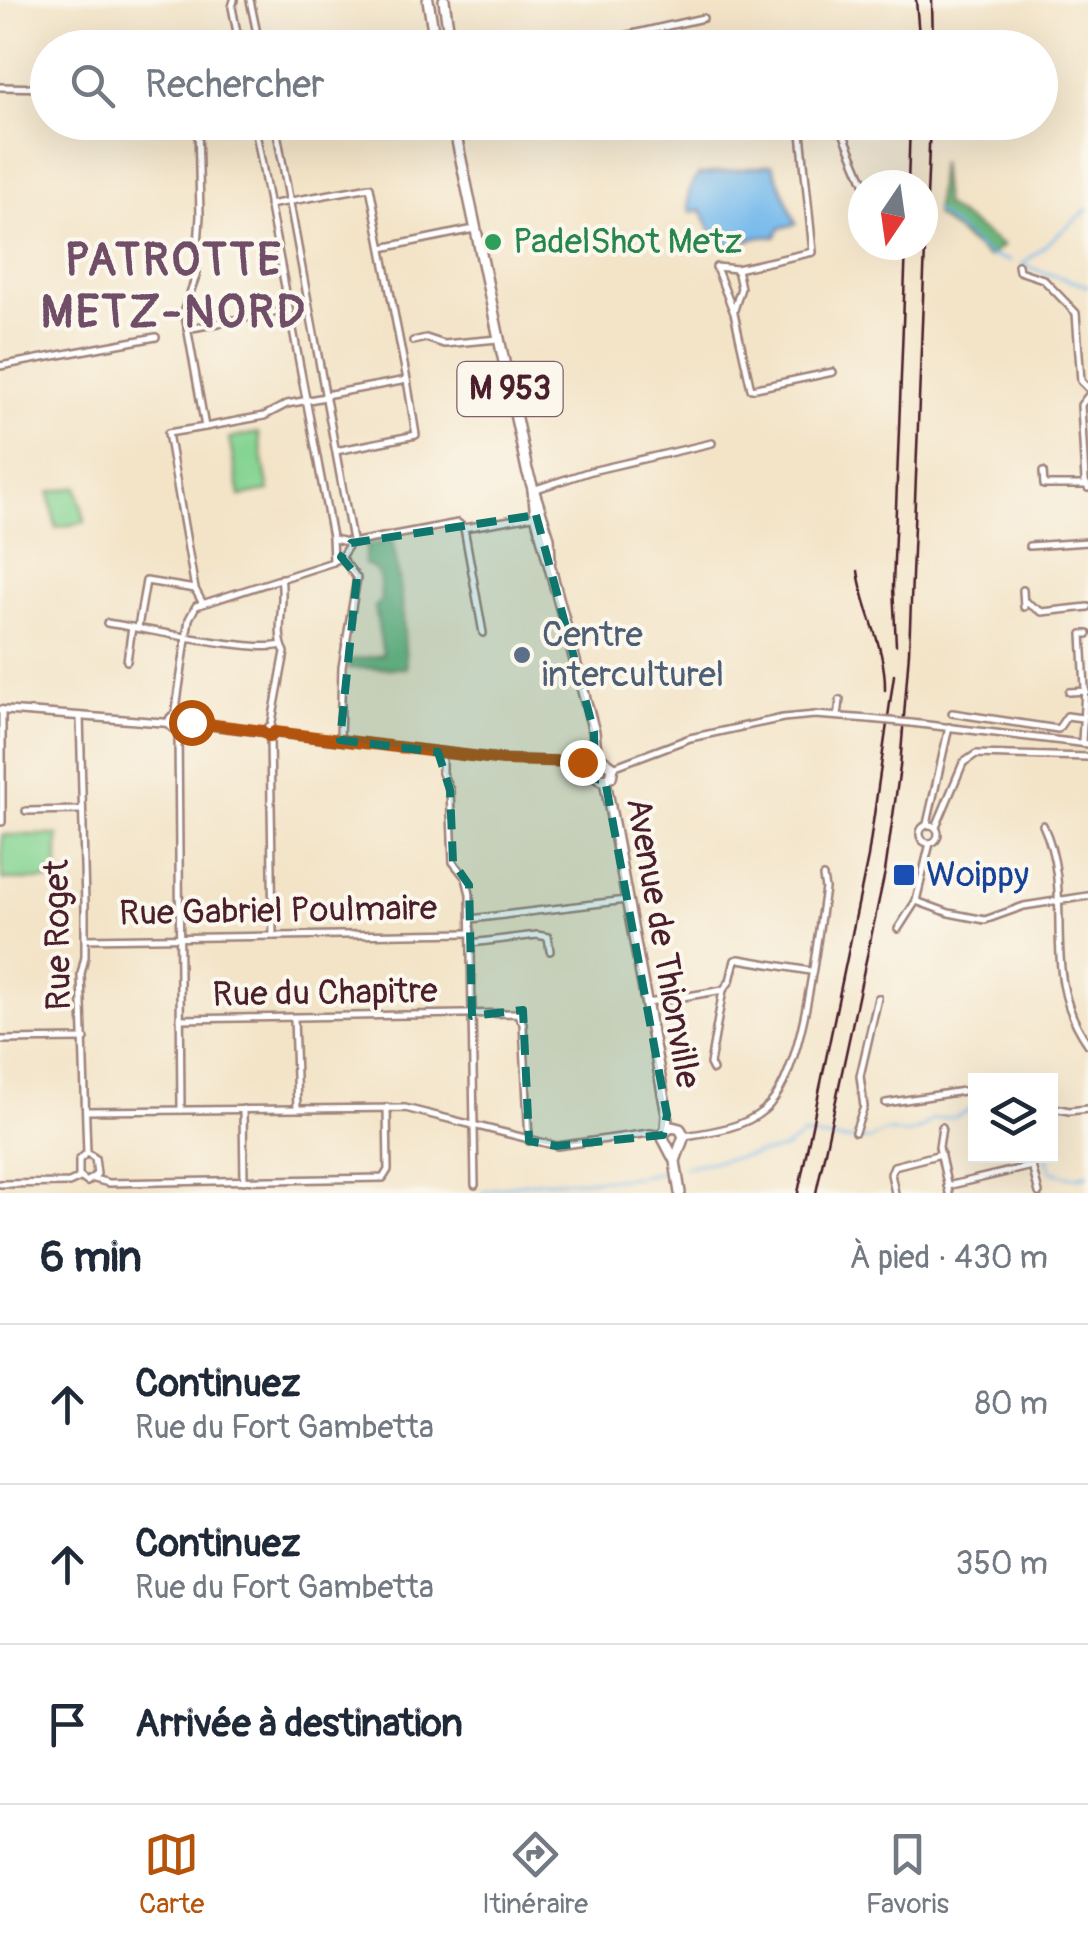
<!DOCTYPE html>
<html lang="fr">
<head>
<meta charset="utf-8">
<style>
	:root { --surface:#fff; --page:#f2f2f3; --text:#1f2937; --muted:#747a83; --line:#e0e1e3; --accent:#b45309 }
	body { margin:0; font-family:Pangolin,sans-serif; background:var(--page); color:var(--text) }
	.controls { position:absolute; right:30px; bottom:30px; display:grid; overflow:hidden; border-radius:0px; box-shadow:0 10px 40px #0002 }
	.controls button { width:90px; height:90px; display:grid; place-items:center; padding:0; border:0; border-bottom:2px solid var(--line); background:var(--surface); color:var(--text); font:50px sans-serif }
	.compass { position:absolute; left:848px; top:170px; width:90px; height:90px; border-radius:50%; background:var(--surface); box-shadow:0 10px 40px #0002; rotate:193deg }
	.stop { position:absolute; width:30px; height:30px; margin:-22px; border:8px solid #b45309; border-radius:50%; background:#fff }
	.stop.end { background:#b45309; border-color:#fff; box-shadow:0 2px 10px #0008 }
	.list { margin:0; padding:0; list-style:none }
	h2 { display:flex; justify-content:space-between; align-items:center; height:130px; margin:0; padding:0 40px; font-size:42px }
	h2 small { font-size:32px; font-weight:400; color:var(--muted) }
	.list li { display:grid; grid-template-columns:65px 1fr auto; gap:30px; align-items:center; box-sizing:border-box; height:160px; padding:0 40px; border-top:2px solid var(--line) }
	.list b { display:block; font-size:38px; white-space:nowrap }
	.list p { margin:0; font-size:32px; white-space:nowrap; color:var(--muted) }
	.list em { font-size:32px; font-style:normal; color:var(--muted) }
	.icon { flex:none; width:55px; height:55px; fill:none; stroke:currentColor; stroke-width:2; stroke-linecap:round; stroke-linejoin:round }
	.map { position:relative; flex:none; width:1088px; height:1193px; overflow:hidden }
	.search { position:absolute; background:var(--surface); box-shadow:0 10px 40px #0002; left:30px; right:30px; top:30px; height:110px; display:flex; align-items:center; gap:25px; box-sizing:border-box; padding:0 35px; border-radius:55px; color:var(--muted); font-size:38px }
	.sheet { height:610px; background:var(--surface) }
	nav { display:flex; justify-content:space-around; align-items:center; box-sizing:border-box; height:140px; border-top:2px solid var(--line); background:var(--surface); font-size:28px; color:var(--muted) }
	nav a { display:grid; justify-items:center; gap:5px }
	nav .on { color:var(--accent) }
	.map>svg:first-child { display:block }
</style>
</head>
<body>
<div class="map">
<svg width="1088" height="1193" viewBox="0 0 1088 1193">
	<rect width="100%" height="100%" fill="#fbf7ec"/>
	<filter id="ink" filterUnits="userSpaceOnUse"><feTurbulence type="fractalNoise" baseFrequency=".01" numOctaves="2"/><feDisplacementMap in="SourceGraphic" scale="20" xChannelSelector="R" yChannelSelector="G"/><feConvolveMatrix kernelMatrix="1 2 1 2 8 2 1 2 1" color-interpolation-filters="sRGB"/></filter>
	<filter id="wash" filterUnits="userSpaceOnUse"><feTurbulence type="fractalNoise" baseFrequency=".0048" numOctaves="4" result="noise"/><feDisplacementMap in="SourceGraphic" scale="40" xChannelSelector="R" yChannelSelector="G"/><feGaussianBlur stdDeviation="2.25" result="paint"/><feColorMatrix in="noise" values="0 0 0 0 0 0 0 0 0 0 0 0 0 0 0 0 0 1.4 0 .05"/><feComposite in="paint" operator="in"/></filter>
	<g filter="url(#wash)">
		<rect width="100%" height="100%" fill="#f3e4c8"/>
		<g fill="#85d493" stroke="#687a5f" stroke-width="2.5">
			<path d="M258 433 269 491 240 496 229 438Z"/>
			<path d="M77 487 85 522 56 528 49 492Z"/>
			<rect x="2" y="835" width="56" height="45"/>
		</g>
		<g fill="#6cb67d" stroke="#5b6a54" stroke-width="2.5">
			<path d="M940 161 944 205 1003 246 988 257 935 215Z"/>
			<path d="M393 541 402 599 406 668H348L350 660 383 655 375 607 381 601C380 583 383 570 364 564L367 545Z"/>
		</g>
		<path fill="#76baec" stroke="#606c8c" stroke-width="2.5" d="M772 165 796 224 780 228 775 237C757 234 742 244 723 246L713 235 701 210 690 212C686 199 689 185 699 175Z"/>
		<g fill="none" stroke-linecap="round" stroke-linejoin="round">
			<g stroke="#76baec" stroke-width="2.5">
				<path d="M934 210 989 255 1010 261"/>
				<path d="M1022 265 1088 209"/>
				<path d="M1024 266 1088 286"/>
				<path d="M1046 1156 1051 1171C1064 1176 1075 1180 1088 1174"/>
				<path d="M683 1167 784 1149 803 1135 842 1140 870 1139 886 1131 906 1134 921 1129 933 1119 955 1117 976 1107"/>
				<path d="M483 1193C543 1171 607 1189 668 1170"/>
			</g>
		</g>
	</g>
	<g filter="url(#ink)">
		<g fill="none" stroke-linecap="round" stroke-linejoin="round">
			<defs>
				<g id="minor">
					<path d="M234 0 232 7 240 48"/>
					<path d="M250 0 260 48"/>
					<path d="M571 48 703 18"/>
					<path d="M0 87 48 88"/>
					<path d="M198 122 200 216 196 276 184 310 205 427 168 433 195 589 202 602"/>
					<path d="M254 122 332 537 333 562"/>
					<path d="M835 122 844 135 865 185"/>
					<path d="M269 205 370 187 407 380"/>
					<path d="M382 248 474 229"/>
					<path d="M1018 265 1019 271 1043 279 1076 313 1081 381 1088 388"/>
					<path d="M716 267 737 269 813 252 801 133 803 126 823 122"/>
					<path d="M717 270 734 313 751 389 833 372"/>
					<path d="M734 310 741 288 737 269"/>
					<path d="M187 329 287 310"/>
					<path d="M413 341 426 338 444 344 498 339"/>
					<path d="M0 366 156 337"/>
					<path d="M325 395 407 380 416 435 336 451"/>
					<path d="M1088 396 1081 405 1085 481 1088 488"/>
					<path d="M205 427 264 416 287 404 325 397"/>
					<path d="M1043 472 1044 485H1087"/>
					<path d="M533 490 591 471 712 443"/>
					<path d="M464 528 483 633"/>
					<path d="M334 539 351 543 458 523 464 528 538 515"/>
					<path d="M1029 546 1088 542"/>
					<path d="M1023 590 1024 607"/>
					<path d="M1024 601 1042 612 1088 607"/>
					<path d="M107 623C142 628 254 653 281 645"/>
					<path d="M138 627 146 581 195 589"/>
					<path d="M127 661 132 627"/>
					<path d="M1069 692 1086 691"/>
					<path d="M2 710V822"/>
					<path d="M952 713 1058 729 1067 716 1082 718"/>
					<path d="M80 716 85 903V957L81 974 87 1153"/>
					<path d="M175 716 189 619 196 606 333 562 341 557 352 540 275 122"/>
					<path d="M838 716 840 700"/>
					<path d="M911 723 1088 744"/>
					<path d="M271 727 285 652C274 634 286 602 281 578"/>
					<path d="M178 728 181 1110"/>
					<path d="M270 737 273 936"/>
					<path d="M340 740 342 667 357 578 341 557"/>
					<path d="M1082 742 1085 688 1082 634H1088"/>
					<path d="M442 752V773L450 790 453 862 466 878 470 894 475 1185"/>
					<path d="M613 767 690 738 783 718 815 715 869 719"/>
					<path d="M26 811 82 810"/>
					<path d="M927 824 949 727"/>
					<circle cx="929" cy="834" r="9"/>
					<path d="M1043 825C1077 899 1037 972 1088 1044"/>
					<path d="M936 827 963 763 976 754 1088 757"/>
					<path d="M916 901 949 913 985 920 1024 906 1088 896"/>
					<path d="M471 919 626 900"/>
					<path d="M898 929 916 901 930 843"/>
					<path d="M85 939 471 933"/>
					<path d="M471 943 537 935 548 937 550 951"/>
					<path d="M648 1003 723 990 730 981 735 960 739 959 810 971"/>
					<path d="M294 1018 297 1108"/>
					<path d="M180 1019 517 1013 523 1023 529 1141"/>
					<path d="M0 1040 85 1039"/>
					<path d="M713 1070 710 1064 723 990"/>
					<path d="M886 1103 976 1089"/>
					<path d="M1050 1107 1069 1111 1088 1109"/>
					<path d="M243 1109 244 1181"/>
					<path d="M87 1111 405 1108 557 1146 650 1133 663 1135"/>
					<path d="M942 1127 939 1147 949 1193"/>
					<path d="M855 1132 864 1107 860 1076 878 998"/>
					<path d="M684 1136C711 1132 743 1128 764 1110 804 1078 816 942 825 889L823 877"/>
					<path d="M87 1153 95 1158 97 1174 87 1182 79 1176V1160Z"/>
					<path d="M1032 1156V1166L1039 1193"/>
					<path d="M94 1179 109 1183 383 1178 388 1170 387 1107"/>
					<path d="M0 1184 69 1183 80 1178"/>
					<path d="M947 1186 1032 1166"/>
					<path d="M895 1193 891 1174 894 1166 941 1154"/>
				</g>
				<g id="tertiary">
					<path d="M0 710 169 723"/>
					<circle cx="176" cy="722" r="7"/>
					<path d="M182 722 265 732"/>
					<path d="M269 727 275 733 270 737 265 732Z"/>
					<path d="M275 733 503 759 583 762"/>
				</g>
				<g id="primary">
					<path d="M428 0 436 48"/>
					<path d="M444 0 451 48"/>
					<path d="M453 122 527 470 549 538 550 560"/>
					<path d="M533 490 536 515 594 732 596 752"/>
					<path d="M591 751 613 767 611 777 601 780 584 765 583 758Z"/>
					<path d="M605 780 667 1115 666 1130"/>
					<path d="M675 1161 684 1136 680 1129 672 1127 664 1132 663 1138 675 1161 680 1193"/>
				</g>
			</defs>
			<use href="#minor" stroke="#9e827a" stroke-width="10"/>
			<use href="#tertiary" stroke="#9e827a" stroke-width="11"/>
			<use href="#primary" stroke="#9e827a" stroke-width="14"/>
			<use href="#minor" stroke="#fff" stroke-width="5"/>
			<use href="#tertiary" stroke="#fff" stroke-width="6"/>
			<use href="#primary" stroke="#fff" stroke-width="9"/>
			<g stroke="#4a1f2b" stroke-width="2.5">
				<path d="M916 0 920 48"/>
				<path d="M932 0 933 45"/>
				<path d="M908 185 910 122"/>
				<path d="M858 571C864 613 886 647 885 690"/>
				<path d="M896 645 893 587 906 245"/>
				<path d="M798 1193 868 857 894 675"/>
				<path d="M816 1193 885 872 900 767 909 652 930 122"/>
			</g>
			<defs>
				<path id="minor-bridge" d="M869 719 911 723"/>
			</defs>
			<use href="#minor-bridge" stroke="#9e827a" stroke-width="10" stroke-linecap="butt"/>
			<use href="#minor-bridge" stroke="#fff" stroke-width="5"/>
		</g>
	</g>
	<g fill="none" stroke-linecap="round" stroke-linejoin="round" filter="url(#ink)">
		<path stroke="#b45309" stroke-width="12" d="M191 722 263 731 270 737 275 732 503 760 582 762"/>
	</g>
	<path fill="#0f766e" fill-opacity="0.2" stroke="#0f766e" stroke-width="8" stroke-dasharray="20 12" stroke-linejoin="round" d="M536 515 594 732 595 779 605 780 667 1115 663 1135 557 1146 529 1141 523 1010 472 1016 469 885 453 862 450 790 438 752 340 740 357 576 341 557 351 543Z"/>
	<circle fill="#2e9e5b" stroke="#fbf7ec" stroke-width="4" cx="493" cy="242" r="10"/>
	<circle fill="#5c6f8a" stroke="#fbf7ec" stroke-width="4" cx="522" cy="655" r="10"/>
	<rect fill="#1a4fb4" stroke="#fbf7ec" stroke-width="4" x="892" y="863" width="24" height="24" rx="5"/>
	<g text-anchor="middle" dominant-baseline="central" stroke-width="8" stroke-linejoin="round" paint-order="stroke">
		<rect fill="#fbf7ec" stroke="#7f6065" stroke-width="2.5" x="457.5" y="362" width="105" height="54" rx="8"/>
		<g font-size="32" font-weight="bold" fill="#4a1f2b">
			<text x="510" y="389">M 953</text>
		</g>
		<g font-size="35" fill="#27864d" stroke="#fbf7ec" text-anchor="start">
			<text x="513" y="242">PadelShot Metz</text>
		</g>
		<g font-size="35" fill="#4e5e75" stroke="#fbf7ec" text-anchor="start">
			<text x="542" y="635">Centre<tspan x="542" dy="40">interculturel</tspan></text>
		</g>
		<g font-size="35" fill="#164399" stroke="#fbf7ec" text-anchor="start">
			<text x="926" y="875">Woippy</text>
		</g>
		<g font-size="35" fill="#4a1f2b" stroke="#fbf7ec">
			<text transform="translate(278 911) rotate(-1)">Rue Gabriel Poulmaire</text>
			<text transform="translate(58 935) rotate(-91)">Rue Roget</text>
			<text transform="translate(663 943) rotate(80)">Avenue de Thionville</text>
			<text transform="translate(325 993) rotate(-1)">Rue du Chapitre</text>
		</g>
		<g font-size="45" font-weight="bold" letter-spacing="2.5" fill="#714e67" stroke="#fbf7ec">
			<text x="174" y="261">PATROTTE<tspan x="174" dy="52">METZ-NORD</tspan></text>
		</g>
	</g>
</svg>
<div class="controls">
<button><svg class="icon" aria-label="layers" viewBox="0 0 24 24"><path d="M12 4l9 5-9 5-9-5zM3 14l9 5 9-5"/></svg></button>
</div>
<svg class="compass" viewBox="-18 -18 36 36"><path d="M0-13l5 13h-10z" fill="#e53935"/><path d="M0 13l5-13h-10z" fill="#747a83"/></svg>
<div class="stop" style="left:191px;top:722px"></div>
<div class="stop end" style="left:582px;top:762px"></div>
<div class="search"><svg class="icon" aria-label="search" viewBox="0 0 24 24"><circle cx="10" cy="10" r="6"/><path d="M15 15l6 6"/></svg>Rechercher</div>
</div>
<section class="sheet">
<h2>6 min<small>À pied · 430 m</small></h2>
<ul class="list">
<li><svg class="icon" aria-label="ahead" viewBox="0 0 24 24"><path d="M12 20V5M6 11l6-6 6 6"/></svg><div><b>Continuez</b><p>Rue du Fort Gambetta</p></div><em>80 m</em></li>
<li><svg class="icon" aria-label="ahead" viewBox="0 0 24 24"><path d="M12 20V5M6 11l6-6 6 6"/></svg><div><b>Continuez</b><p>Rue du Fort Gambetta</p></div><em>350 m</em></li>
<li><svg class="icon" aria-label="arrive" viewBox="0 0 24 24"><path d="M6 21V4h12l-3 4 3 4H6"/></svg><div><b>Arrivée à destination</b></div></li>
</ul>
</section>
<nav>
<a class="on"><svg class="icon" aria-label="map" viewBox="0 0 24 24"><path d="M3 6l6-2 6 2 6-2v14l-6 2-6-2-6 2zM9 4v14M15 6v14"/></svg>Carte</a>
<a><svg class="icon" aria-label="directions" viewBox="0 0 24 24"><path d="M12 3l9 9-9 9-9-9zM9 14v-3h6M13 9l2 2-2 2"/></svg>Itinéraire</a>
<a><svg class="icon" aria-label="saved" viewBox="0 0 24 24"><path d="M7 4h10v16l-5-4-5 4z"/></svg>Favoris</a>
</nav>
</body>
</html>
